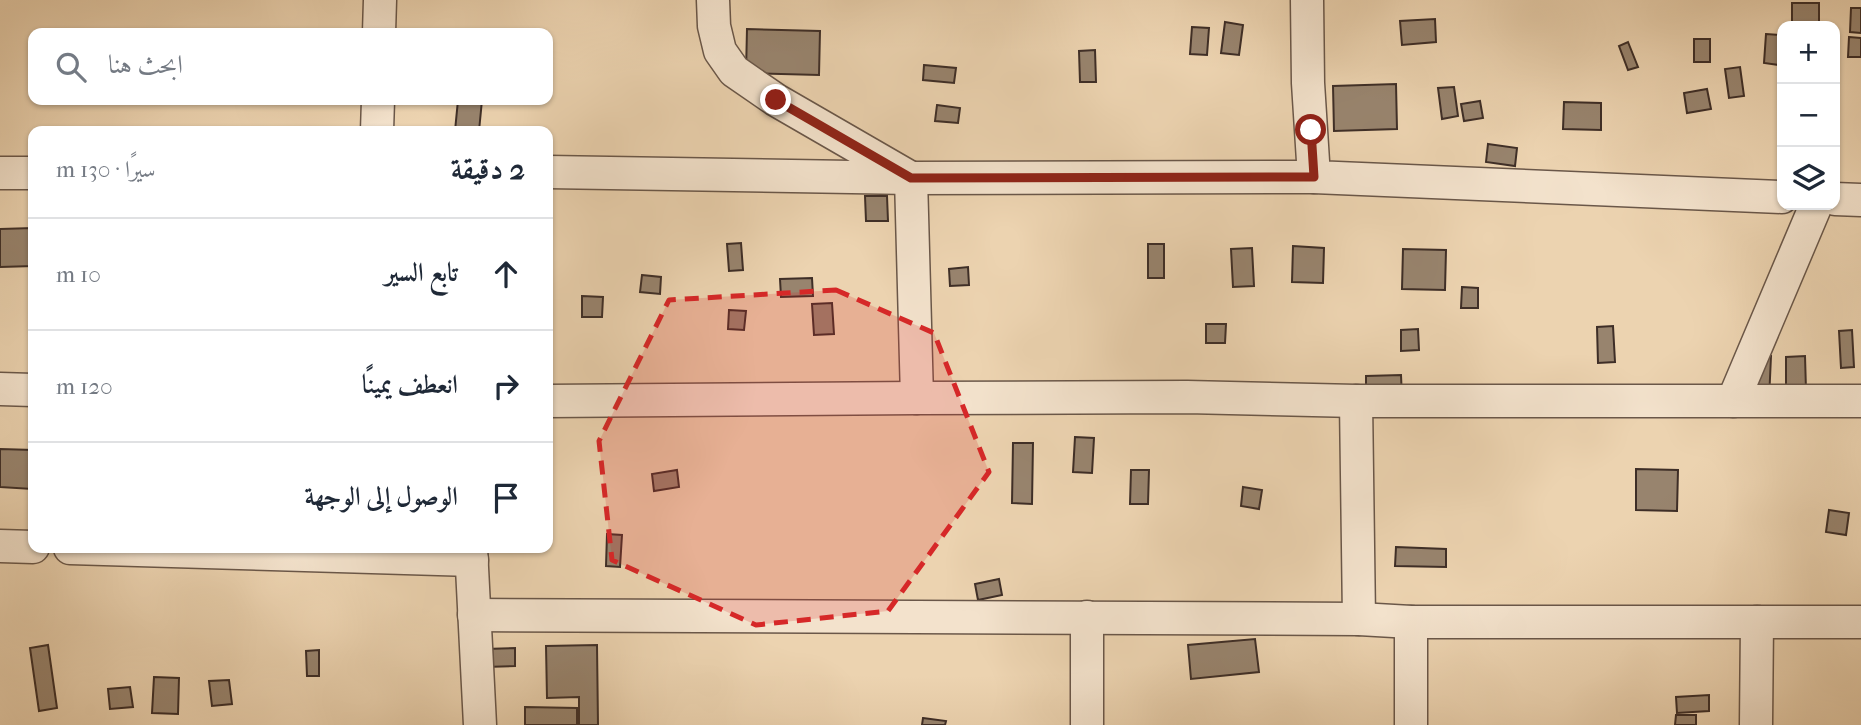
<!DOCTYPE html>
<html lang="ar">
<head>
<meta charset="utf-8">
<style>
	:root { --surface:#fff; --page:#f2f2f3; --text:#1f2937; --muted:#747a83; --line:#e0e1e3 }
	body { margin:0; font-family:"IM FELL French Canon",Amiri,serif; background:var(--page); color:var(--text); direction:rtl }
	.controls { position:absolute; right:21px; top:21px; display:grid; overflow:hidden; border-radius:14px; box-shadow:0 2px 5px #0004 }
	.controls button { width:63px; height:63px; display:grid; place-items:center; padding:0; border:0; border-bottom:2px solid var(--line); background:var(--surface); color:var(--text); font:35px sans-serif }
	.stop { position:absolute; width:21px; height:21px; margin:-16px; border:5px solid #8f2418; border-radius:50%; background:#fff }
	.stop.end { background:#8f2418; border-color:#fff; box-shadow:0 2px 7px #0008 }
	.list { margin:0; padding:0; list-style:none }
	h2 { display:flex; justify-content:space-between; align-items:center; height:91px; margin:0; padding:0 28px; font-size:30px }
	h2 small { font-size:23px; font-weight:400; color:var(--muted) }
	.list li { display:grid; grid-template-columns:46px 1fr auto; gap:21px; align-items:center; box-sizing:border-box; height:112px; padding:0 28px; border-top:2px solid var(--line) }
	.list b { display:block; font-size:26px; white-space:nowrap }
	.list em { font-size:23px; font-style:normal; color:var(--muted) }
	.icon { flex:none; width:38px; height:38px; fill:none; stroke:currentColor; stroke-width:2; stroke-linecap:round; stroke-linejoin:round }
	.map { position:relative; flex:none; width:1861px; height:725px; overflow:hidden; direction:ltr }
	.search { position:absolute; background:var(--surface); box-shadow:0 2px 5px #0004; left:28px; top:28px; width:525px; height:77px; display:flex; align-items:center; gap:18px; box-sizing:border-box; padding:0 24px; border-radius:14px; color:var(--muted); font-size:26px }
	.panel { position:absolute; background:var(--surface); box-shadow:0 2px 5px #0004; left:28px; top:126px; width:525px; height:427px; border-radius:14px; direction:rtl }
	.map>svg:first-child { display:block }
</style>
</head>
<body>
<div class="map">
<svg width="1861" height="725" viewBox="0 0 1861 725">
	<rect width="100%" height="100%" fill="#ecd3b0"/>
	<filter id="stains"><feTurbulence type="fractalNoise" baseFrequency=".00286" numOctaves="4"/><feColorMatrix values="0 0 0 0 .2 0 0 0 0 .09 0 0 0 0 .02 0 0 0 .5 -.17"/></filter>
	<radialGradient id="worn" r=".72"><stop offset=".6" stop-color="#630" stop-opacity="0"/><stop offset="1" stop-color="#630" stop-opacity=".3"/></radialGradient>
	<g fill="#98846e" stroke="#3e2e27" stroke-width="2">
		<rect x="1792" y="3" width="27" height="23"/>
		<path d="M1851 8H1861V33L1850 32Z"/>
		<path d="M1435 19 1436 42 1402 45 1400 21Z"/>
		<path d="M1225 22 1243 25 1239 55 1221 53Z"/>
		<path d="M1192 27 1209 28 1207 55 1190 54Z"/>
		<path d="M747 29 820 31 819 75 746 73Z"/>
		<path d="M1766 34 1781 35 1779 65 1764 63Z"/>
		<path d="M1849 37 1861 38V57H1848Z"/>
		<rect x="1694" y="39" width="16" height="23"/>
		<path d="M1628 42 1638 67 1628 70 1619 46Z"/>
		<path d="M1095 50 1096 82H1080L1079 51Z"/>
		<path d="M924 65 956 68 954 83 923 80Z"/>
		<path d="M1740 67 1744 96 1729 98 1725 69Z"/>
		<path d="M1396 84 1397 129 1334 131 1333 86Z"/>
		<path d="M1454 87 1458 116 1442 119 1438 88Z"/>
		<path d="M1707 89 1711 109 1687 113 1684 93Z"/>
		<path d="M458 100H482L479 131H455Z"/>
		<path d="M1480 101 1483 118 1464 121 1461 104Z"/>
		<path d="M1564 102 1601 103V130L1563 129Z"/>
		<path d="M937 105 960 108 958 123 935 121Z"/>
		<path d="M1488 144 1517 148 1515 166 1486 162Z"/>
		<path d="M865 196H887L888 221H866Z"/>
		<path d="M33 228V266L0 267V229Z"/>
		<path d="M741 243 743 270 729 271 727 244Z"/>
		<rect x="1148" y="244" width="16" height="34"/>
		<path d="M1293 246 1324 248 1323 283 1292 282Z"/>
		<path d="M1252 248 1254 286 1233 287 1231 249Z"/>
		<path d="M1403 249 1446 250 1445 290 1402 289Z"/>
		<path d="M968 267 969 285 950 286 949 269Z"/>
		<path d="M642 275 661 277 660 294 640 292Z"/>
		<path d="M812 278 813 296 781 297 780 279Z"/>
		<path d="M1462 287 1478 288V308H1461Z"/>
		<path d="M582 296 603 297 602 317H582Z"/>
		<path d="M832 303 834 334 814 335 812 304Z"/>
		<path d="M729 310 746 311 744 330 728 329Z"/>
		<path d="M1206 324H1226L1225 343H1206Z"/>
		<path d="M1613 326 1615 362 1598 363 1597 327Z"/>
		<path d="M1418 329 1419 350 1401 351V330Z"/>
		<path d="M1852 330 1854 367 1841 368 1839 331Z"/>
		<path d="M1751 355 1771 356 1769 400 1749 399Z"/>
		<path d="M1805 356 1806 390 1786 391V357Z"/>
		<path d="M1401 375 1402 398 1366 399V376Z"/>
		<path d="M1075 437 1094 438 1092 473 1073 472Z"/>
		<path d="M1013 443H1033L1032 504 1012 503Z"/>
		<path d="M0 449 33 450 32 489 0 487Z"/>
		<path d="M1636 469 1678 470 1677 511 1636 510Z"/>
		<path d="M677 470 679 487 654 491 652 474Z"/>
		<path d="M1131 470H1149L1148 504H1130Z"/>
		<path d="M1243 487 1262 490 1259 509 1241 506Z"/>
		<path d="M1829 510 1849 513 1846 535 1826 532Z"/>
		<path d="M607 534 622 535 620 567 606 566Z"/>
		<path d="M1396 547 1446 549V567L1395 566Z"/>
		<path d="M999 579 1002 595 978 600 975 584Z"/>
		<path d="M1255 639 1259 672 1191 679 1188 645Z"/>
		<path d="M48 645 57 708 39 711 30 648Z"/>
		<path d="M597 645 598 725H579V697L547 698 546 646Z"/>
		<path d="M515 648V666L485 667V649Z"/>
		<path d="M319 650V676H307L306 651Z"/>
		<path d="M154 677 179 678 178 714 152 713Z"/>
		<path d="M229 680 232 704 212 706 209 681Z"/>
		<path d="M130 687 133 707 110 709 108 689Z"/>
		<path d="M1709 695V711L1677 713 1676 697Z"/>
		<path d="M525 707 577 708V725H525Z"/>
		<path d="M1676 715H1696V725H1675Z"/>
		<path d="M923 718 946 721 945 725H922Z"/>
	</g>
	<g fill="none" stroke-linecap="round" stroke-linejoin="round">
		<defs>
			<g id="minor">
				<path d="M713 0 714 26 720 51 734 71 776 100 911 178 917 398 1187 397 1356 401H1861"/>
				<path d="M1307 0 1308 83 1314 177 1782 197"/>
				<path d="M379 33 380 0"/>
				<path d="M377 131 378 100"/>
				<path d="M548 172 911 178 1314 177"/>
				<path d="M0 173H33"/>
				<path d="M1835 199 1861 200"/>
				<path d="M0 389 33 390"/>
				<path d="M548 401 917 398"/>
				<path d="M1356 401 1359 619"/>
				<path d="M1733 401 1816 205"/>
				<path d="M0 546 33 547"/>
				<path d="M70 548 472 560"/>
				<path d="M471 548 480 725"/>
				<path d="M474 615 1359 619 1411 622H1861"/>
				<path d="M1087 617V725"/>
				<path d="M1411 622V725"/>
				<path d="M1756 725 1757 622"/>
			</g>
		</defs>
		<use href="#minor" stroke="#6a5749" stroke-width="35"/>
		<use href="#minor" stroke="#f3e2cc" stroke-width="32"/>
	</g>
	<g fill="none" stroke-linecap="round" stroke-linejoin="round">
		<path stroke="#8f2418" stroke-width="9" d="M776 100 911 178 1314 177 1311 130"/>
	</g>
	<path fill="#d62828" fill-opacity="0.2" stroke="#d62828" stroke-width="5" stroke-dasharray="14 9" stroke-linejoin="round" d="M836 290 934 333 989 472 888 611 756 625 612 560 599 441 669 300Z"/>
	<rect width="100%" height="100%" filter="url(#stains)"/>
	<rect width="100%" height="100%" fill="url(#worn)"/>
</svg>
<div class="controls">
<button>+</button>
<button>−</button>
<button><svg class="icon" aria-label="layers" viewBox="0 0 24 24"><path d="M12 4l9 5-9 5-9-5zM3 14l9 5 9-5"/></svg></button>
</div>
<div class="stop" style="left:1311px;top:130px"></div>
<div class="stop end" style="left:776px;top:100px"></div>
<div class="search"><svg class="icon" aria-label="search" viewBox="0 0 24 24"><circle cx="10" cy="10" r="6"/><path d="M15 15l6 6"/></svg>ابحث هنا</div>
<section class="panel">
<h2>2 دقيقة<small>سيرًا · 130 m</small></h2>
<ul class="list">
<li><svg class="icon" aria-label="ahead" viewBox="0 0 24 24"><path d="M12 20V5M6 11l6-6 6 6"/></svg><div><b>تابع السير</b></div><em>10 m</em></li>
<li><svg class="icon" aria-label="right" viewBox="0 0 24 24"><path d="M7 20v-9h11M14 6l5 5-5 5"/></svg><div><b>انعطف يمينًا</b></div><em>120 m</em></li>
<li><svg class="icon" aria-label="arrive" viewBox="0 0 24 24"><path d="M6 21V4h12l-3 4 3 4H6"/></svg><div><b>الوصول إلى الوجهة</b></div></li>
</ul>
</section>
</div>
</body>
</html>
